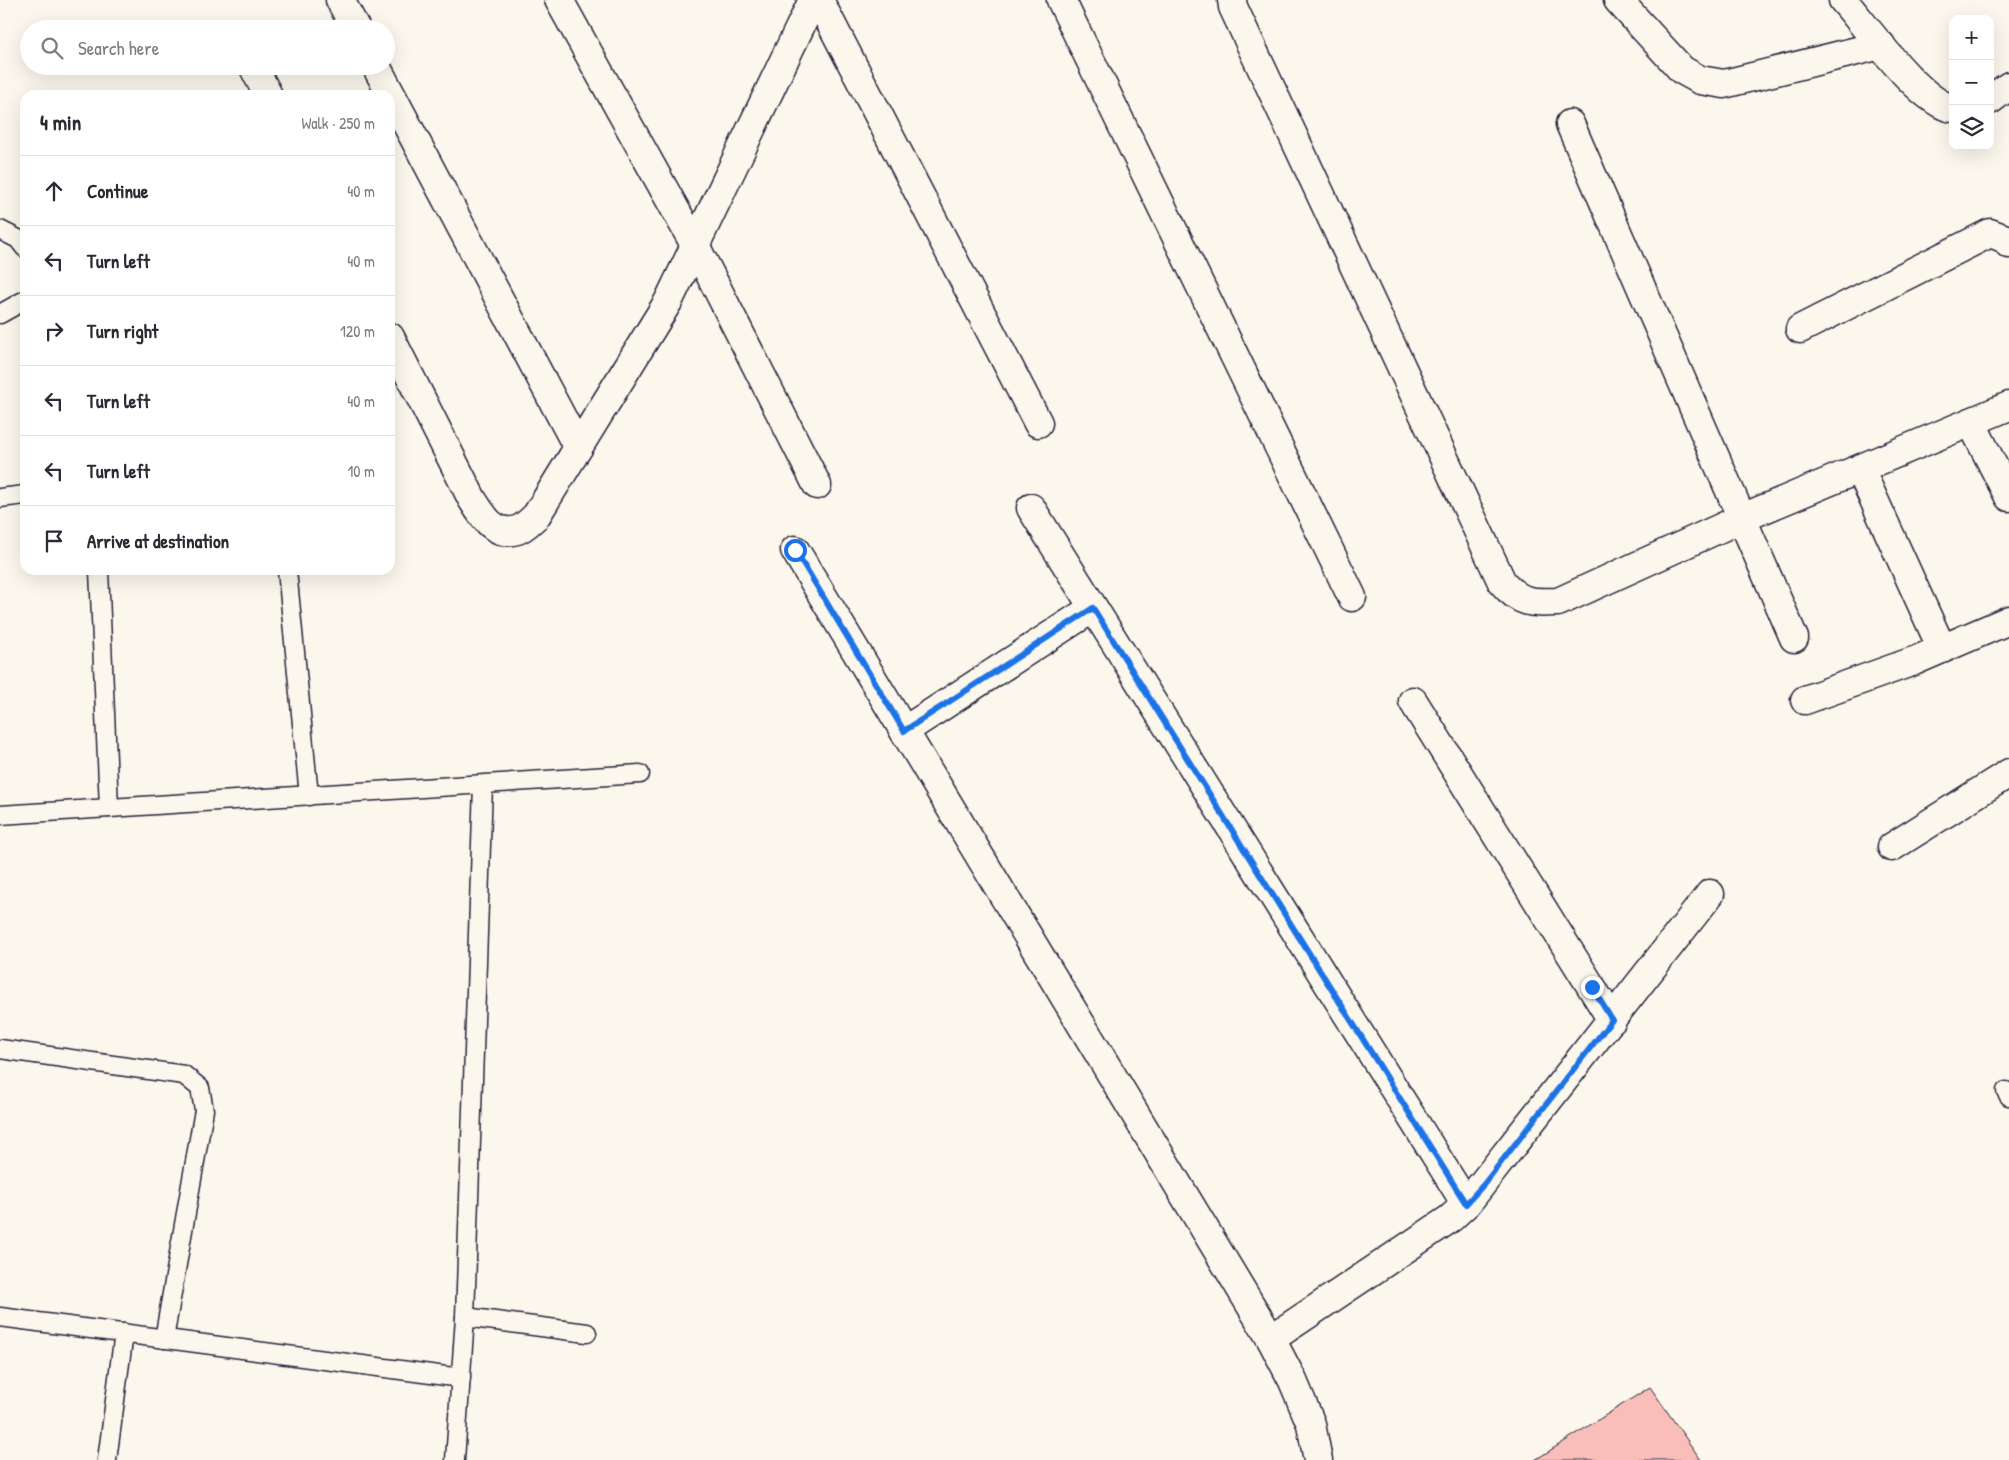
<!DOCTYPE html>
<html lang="en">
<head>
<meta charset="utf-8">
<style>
	:root { --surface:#fff; --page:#f7f7f7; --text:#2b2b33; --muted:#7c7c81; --line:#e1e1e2 }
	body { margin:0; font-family:"Patrick Hand",sans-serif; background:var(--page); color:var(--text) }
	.controls { position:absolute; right:15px; top:15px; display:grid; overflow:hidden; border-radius:10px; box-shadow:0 5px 20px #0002 }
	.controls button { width:45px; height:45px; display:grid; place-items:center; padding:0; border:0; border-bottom:1px solid var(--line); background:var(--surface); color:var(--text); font:25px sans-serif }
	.stop { position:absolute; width:15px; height:15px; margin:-11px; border:4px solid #1a73e8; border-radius:50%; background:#fff }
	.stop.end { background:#1a73e8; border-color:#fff; box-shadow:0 1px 5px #0008 }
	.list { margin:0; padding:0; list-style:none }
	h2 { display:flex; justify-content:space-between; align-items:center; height:65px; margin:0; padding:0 20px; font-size:21px }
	h2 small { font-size:16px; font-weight:400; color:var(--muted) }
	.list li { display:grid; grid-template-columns:32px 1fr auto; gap:15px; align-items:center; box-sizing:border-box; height:70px; padding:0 20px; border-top:1px solid var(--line) }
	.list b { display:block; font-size:19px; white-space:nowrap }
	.list em { font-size:16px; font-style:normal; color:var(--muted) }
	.icon { flex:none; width:28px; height:28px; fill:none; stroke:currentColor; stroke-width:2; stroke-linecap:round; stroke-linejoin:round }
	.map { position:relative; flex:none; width:2009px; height:1460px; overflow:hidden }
	.search { position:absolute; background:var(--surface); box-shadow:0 5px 20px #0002; left:20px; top:20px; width:375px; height:55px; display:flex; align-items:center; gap:12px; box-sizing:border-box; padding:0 18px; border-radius:28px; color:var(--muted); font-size:19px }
	.panel { position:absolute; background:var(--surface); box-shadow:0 5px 20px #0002; left:20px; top:90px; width:375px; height:485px; border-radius:15px }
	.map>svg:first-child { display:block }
</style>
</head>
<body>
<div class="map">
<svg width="2009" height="1460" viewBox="0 0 2009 1460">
	<rect width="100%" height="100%" fill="#fbf7ec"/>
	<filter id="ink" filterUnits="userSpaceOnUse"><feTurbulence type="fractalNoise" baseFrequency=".02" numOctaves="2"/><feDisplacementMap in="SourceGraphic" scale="10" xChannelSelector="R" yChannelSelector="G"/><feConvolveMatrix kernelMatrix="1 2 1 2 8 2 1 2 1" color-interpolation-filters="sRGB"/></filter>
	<g filter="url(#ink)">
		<path fill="#fabeba" stroke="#22223b" d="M1650 1387 1701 1460H1535Z"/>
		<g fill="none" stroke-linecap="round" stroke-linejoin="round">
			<defs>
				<g id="lane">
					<path d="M0 230 18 239 25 248"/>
					<path d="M0 314 25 300"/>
					<path d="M0 498 25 495"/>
					<path d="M99 570 109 808"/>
					<path d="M287 570 309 796"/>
					<path d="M0 815 640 774"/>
					<path d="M0 1049 184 1075 200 1088 204 1110 164 1339"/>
					<path d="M2006 1091 2009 1096"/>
					<path d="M0 1317 461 1378"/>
					<path d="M465 1317 587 1333"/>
					<path d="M107 1460 124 1333"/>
					<path d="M455 1460 465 1317 483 785"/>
				</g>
				<g id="street">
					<path d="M340 0 356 29"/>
					<path d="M559 0 695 245 817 485"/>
					<path d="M819 0 1038 423"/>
					<path d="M1061 0 1352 597"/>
					<path d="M1232 0 1233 7 1502 582C1521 604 1531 603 1558 602L1740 519 2009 406"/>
					<path d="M1618 0 1682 70 1700 80 1724 84 1881 45"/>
					<path d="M1843 0C1865 25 1922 105 1953 108"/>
					<path d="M253 66 268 95"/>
					<path d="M376 66 578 448"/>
					<path d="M1990 100 2009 86"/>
					<path d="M1570 124 1794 638"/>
					<path d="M1800 329 1990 233 2006 239 2009 244"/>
					<path d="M390 337 472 499C482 515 494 537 517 530 524 528 531 520 536 516L668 302 813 0"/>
					<path d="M1971 422 2009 497"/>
					<path d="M1860 469 1942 649"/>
					<path d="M1031 508 1466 1204"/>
					<path d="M795 550 1271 1339 1293 1381 1311 1424 1318 1460"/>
					<path d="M1805 700 1914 661 2009 620"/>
					<path d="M1413 701 1612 1020"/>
					<path d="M904 731 1093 608"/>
					<path d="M1892 847 2009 773"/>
					<path d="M1271 1339 1451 1218 1468 1202 1710 894"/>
				</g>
			</defs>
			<use href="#lane" stroke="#22223b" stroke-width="21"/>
			<use href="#street" stroke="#22223b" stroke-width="31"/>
			<use href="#lane" stroke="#fbf7ec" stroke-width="18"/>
			<use href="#street" stroke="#fbf7ec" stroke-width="28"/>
		</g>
	</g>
	<g fill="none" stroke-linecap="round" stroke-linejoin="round" filter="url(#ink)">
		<path stroke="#1a73e8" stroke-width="6" d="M795 550 904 731 1093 608 1466 1204 1484 1184 1612 1020 1592 987"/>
	</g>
</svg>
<div class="controls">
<button>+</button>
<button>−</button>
<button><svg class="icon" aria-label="layers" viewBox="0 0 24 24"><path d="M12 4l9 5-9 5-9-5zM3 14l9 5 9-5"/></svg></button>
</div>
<div class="stop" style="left:795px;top:550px"></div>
<div class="stop end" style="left:1592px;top:987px"></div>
<div class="search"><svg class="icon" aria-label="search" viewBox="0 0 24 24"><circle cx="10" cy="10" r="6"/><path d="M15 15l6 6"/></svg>Search here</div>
<section class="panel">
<h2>4 min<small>Walk · 250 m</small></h2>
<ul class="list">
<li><svg class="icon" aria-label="ahead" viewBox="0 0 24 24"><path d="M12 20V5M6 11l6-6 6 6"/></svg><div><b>Continue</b></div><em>40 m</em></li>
<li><svg class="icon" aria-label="left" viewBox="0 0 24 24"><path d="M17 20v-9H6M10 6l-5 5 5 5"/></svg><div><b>Turn left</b></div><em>40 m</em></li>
<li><svg class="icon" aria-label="right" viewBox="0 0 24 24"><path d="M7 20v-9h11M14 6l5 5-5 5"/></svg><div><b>Turn right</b></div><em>120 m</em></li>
<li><svg class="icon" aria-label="left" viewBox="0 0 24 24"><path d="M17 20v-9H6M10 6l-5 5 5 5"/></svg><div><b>Turn left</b></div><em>40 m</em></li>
<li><svg class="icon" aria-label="left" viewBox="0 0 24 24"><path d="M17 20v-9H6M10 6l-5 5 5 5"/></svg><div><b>Turn left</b></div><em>10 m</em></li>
<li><svg class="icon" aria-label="arrive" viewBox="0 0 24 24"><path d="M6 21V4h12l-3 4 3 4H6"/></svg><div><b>Arrive at destination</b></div></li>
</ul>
</section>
</div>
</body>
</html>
